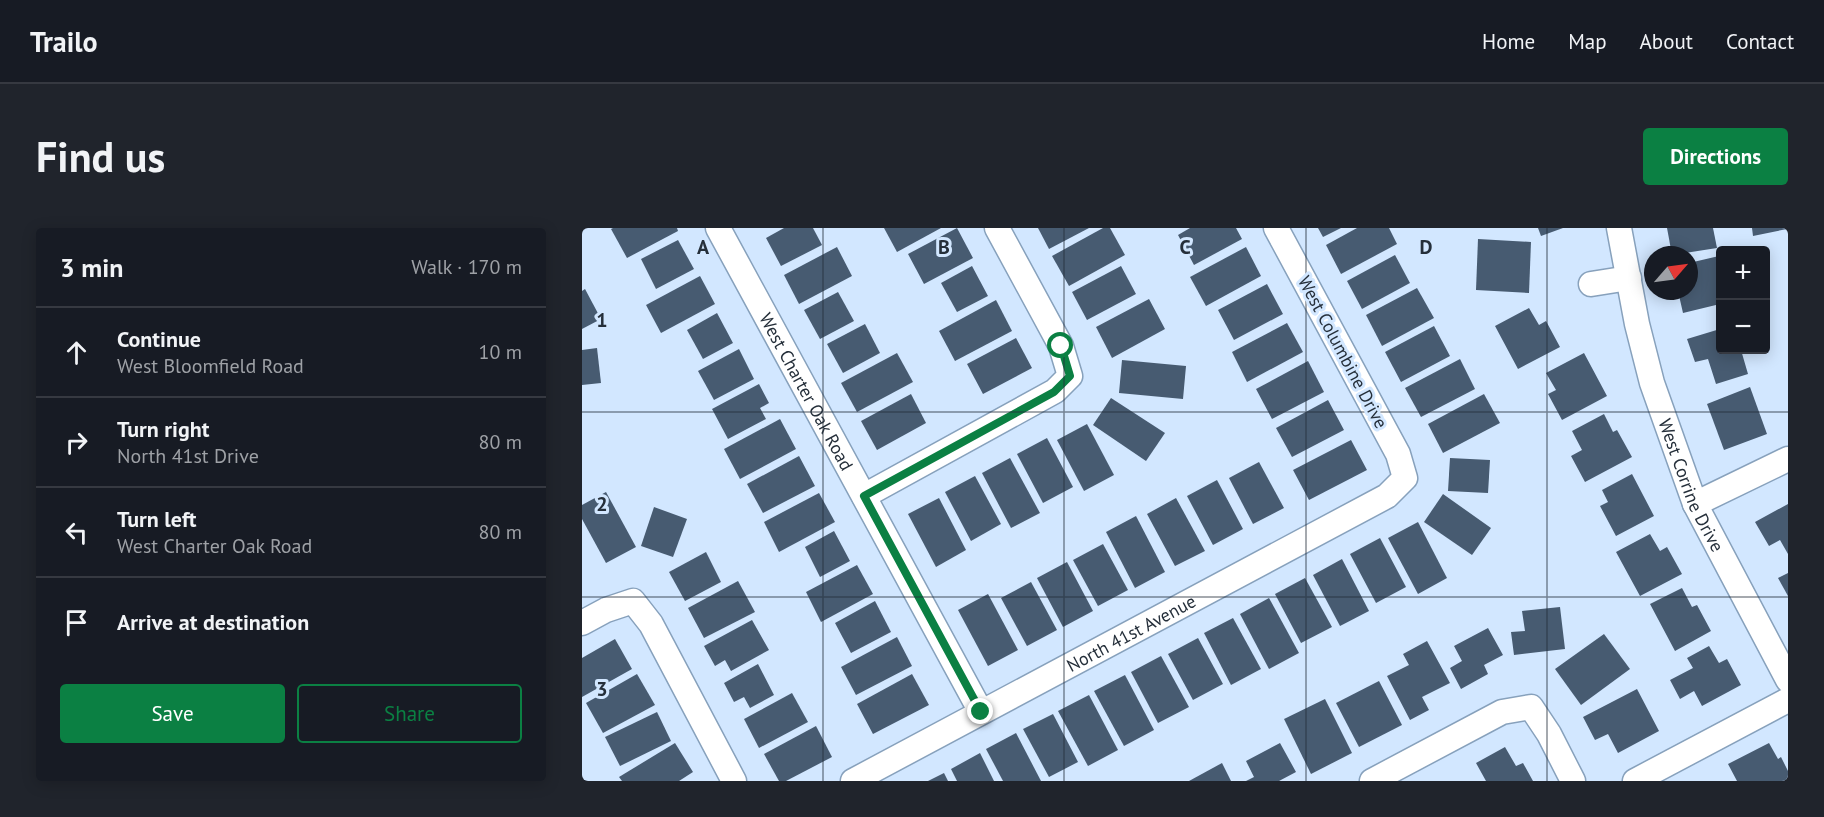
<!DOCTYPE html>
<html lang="en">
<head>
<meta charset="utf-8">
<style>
	:root { --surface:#171b24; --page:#20242c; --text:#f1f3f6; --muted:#9ea1a6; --line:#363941; --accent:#0b8043 }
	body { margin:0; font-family:"PT Sans",sans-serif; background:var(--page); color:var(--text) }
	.controls { position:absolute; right:18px; top:18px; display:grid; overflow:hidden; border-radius:6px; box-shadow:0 3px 15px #0003 }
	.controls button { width:54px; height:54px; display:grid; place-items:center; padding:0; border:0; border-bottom:2px solid var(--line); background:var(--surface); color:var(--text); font:30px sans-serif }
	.compass { position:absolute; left:1062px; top:18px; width:54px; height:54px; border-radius:50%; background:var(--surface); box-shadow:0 3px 15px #0003; rotate:62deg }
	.stop { position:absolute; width:18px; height:18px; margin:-14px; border:4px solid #0b8043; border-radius:50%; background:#fff }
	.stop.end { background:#0b8043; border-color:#fff; box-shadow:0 2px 6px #0008 }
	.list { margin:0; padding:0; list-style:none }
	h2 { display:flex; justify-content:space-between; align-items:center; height:78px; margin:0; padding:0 24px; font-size:26px }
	h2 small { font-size:20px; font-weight:400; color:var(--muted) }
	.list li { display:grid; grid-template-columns:39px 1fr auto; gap:18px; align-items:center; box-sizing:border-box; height:90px; padding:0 24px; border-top:2px solid var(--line) }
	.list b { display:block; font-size:22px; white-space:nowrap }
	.list p { margin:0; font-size:20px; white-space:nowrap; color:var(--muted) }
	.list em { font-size:20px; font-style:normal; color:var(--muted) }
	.actions { display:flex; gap:12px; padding:18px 24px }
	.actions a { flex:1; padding:14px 0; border:2px solid var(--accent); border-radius:6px; text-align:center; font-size:21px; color:var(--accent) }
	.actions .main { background:var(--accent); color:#fff }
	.icon { flex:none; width:33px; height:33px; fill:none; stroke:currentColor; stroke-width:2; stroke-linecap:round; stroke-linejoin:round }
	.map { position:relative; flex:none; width:1206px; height:553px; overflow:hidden; border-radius:6px }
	header { display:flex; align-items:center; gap:36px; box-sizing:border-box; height:84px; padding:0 30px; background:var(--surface); border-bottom:2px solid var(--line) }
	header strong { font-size:28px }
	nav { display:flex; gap:33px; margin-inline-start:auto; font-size:21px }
	.intro { display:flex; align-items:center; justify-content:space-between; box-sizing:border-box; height:144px; padding:0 36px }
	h1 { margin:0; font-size:42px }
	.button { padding:15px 27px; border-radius:6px; background:var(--accent); color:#fff; font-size:21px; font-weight:700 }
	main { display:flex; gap:36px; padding:0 36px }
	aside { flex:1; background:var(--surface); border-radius:6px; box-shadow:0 3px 15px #0003 }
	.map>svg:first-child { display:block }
</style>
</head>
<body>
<header>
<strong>Trailo</strong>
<nav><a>Home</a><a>Map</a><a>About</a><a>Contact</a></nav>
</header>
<div class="intro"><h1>Find us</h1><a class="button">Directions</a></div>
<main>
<aside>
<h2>3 min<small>Walk · 170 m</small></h2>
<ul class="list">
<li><svg class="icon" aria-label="ahead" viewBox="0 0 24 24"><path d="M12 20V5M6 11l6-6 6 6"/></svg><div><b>Continue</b><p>West Bloomfield Road</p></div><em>10 m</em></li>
<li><svg class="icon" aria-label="right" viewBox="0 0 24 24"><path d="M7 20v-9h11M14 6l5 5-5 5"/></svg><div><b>Turn right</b><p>North 41st Drive</p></div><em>80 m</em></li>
<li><svg class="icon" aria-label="left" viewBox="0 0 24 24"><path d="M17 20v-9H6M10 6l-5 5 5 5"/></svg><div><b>Turn left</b><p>West Charter Oak Road</p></div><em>80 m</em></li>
<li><svg class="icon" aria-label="arrive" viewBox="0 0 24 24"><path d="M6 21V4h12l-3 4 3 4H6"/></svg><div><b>Arrive at destination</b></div></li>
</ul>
<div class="actions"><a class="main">Save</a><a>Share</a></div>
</aside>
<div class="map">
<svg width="1206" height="553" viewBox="0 0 1206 553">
	<rect width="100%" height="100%" fill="#d2e7ff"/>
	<g fill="#475b71">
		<path d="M31 0H95L96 3 45 30 29 1Z"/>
		<path d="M202 0H231L240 17 199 38 184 10Z"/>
		<path d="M302 0H359L315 24Z"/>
		<path d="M375 0 391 30 342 56 326 26Z"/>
		<path d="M456 0H507L467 21Z"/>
		<path d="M521 0H528L543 27 487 58 470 28Z"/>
		<path d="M608 0H654L660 11 612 37 596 7Z"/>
		<path d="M736 0H759L741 9Z"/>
		<path d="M775 0H807L815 16 759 46 744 17Z"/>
		<path d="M956 0H981L959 8Z"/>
		<path d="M1085 0H1131L1135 20 1090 27Z"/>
		<path d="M1170 0H1205V1L1171 8Z"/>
		<path d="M896 11 949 14 947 65 894 62Z"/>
		<path d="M96 12 112 41 74 61 59 31Z"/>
		<path d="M255 19 270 48 217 76 202 47Z"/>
		<path d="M664 19 679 48 624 78 608 49Z"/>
		<path d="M813 27 828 55 780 81 765 53Z"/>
		<path d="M1137 28 1138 76 1101 85 1096 63H1107V35Z"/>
		<path d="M390 38 406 68 375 84 359 55Z"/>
		<path d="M539 38 554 66 505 92 490 64Z"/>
		<path d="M118 48 133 76 79 105 64 77Z"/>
		<path d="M685 56 701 86 652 112 636 82Z"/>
		<path d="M835 60 852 90 800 118 784 87Z"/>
		<path d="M3 61 19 91 0 101V63Z"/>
		<path d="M256 64 272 93 238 111 222 82Z"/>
		<path d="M567 71 583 101 530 130 514 99Z"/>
		<path d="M414 72 430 103 373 133 357 103Z"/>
		<path d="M947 80 957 97 964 93 978 119 936 141 913 98Z"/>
		<path d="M135 85 151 115 121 131 105 102Z"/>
		<path d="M705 95 721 124 665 154 650 124Z"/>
		<path d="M283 96 298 125 261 145 245 116Z"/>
		<path d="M852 98 868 128 819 154 803 124Z"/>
		<path d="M1138 101V122H1159L1166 146 1134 156 1126 131 1113 134 1105 111Z"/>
		<path d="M434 110 450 140 401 166 385 136Z"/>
		<path d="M15 120 19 155 0 157V122Z"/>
		<path d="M157 121 172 151 132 172 116 143Z"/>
		<path d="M315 125 331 154 275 184 259 155Z"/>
		<path d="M1002 125 1025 168 980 192 966 166 974 162 964 145Z"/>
		<path d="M878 131 893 161 839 189 823 160Z"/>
		<path d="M540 132 604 138 601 171 537 165Z"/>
		<path d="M726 133 742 164 690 191 674 161Z"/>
		<path d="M177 156 187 175 178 180 184 191 146 211 130 181Z"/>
		<path d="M1168 159 1185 206 1142 222 1125 176Z"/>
		<path d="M329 166 344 195 295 222 279 193Z"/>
		<path d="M902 166 918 195 861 225 846 196Z"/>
		<path d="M529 170 583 205 564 233 511 197Z"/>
		<path d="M746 172 762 202 710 229 694 200Z"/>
		<path d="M1022 186 1031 204 1035 202 1050 229 1003 254 989 228 1000 222 990 203Z"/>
		<path d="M198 191 214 221 158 251 142 221Z"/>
		<path d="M505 196 532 247 502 263 475 212Z"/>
		<path d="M465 210 491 259 461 275 435 226Z"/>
		<path d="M769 212 785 242 727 272 711 242Z"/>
		<path d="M217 228 233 258 181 285 165 256Z"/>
		<path d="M428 230 458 285 429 300 400 245Z"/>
		<path d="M868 230 908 232 906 265 866 263Z"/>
		<path d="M677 234 702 280 671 296 647 250Z"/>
		<path d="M1050 246 1072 288 1034 308 1018 278 1026 274 1020 262Z"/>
		<path d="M393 248 419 296 389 313 363 264Z"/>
		<path d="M635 252 661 301 631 317 605 268Z"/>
		<path d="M24 264 54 319 24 335 0 291V277Z"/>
		<path d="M237 265 253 294 197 324 182 294Z"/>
		<path d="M861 266 909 300 890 327 842 294Z"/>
		<path d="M357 270 384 322 354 339 326 286Z"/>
		<path d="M594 270 623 323 593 338 565 286Z"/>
		<path d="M1206 276V326L1198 312 1187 318 1173 294Z"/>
		<path d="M72 279 105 291 91 329 59 318Z"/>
		<path d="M554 288 583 344 553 360 524 304Z"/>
		<path d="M836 294 865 350 836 366 806 310Z"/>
		<path d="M252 303 268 333 238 349 223 319Z"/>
		<path d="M1068 306 1078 323 1085 319 1100 346 1058 368 1034 324Z"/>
		<path d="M798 310 824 359 794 375 768 326Z"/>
		<path d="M521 316 546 362 516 378 491 332Z"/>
		<path d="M124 324 139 354 103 373 87 344Z"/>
		<path d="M760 331 787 383 758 398 731 347Z"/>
		<path d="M485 334 511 383 481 399 455 350Z"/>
		<path d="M275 337 291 366 239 394 224 364Z"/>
		<path d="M1206 345V368L1196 350Z"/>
		<path d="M723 350 750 399 719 415 693 366Z"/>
		<path d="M156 353 173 384 122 410 106 380Z"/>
		<path d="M449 354 475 402 445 418 419 370Z"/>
		<path d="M1100 360 1110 379 1115 377 1129 403 1093 423 1068 376Z"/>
		<path d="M406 366 436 422 406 438 376 382Z"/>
		<path d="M687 370 717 425 687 441 658 386Z"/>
		<path d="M293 373 309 404 269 425 253 395Z"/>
		<path d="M978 379 983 421 932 427 929 404 943 403 940 383Z"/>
		<path d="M651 390 679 441 649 457 622 405Z"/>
		<path d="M170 392 187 422 149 443 143 432 133 438 122 418Z"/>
		<path d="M906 400 921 427 902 437 906 446 879 461 868 440 880 433 872 418Z"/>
		<path d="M1022 406 1048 441 999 477 973 441Z"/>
		<path d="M315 409 330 438 274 467 259 439Z"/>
		<path d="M616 410 641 456 611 472 586 426Z"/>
		<path d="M33 411 50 441 0 469V430Z"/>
		<path d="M845 413 868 455 840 469 847 482 828 492 805 448 827 437 821 426Z"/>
		<path d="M1127 418 1137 435 1145 431 1159 457 1120 478 1112 463 1098 471 1088 452 1111 440 1105 430Z"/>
		<path d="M579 428 607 479 576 495 549 444Z"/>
		<path d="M176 436 192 467 168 480 162 469 152 474 142 455Z"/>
		<path d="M55 446 73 477 21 505 4 475Z"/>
		<path d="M330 446 347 477 291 506 275 476Z"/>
		<path d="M543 447 572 502 542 518 512 463Z"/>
		<path d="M797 453 820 497 777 519 754 475Z"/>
		<path d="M1055 461 1077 503 1036 525 1026 506 1013 512 1001 489Z"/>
		<path d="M210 465 226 494 177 520 162 491Z"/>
		<path d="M507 467 536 522 506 538 476 483Z"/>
		<path d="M743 471 770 525 729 546 702 491Z"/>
		<path d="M75 484 89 513 38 538 23 509Z"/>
		<path d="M471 486 496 534 467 549 441 501Z"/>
		<path d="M234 498 250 529 204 553H197L182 526Z"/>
		<path d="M434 505 459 553H421L404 521Z"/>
		<path d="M93 515 111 544 97 553H40L37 549Z"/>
		<path d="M698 515 714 544 697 553H664L672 549 664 533Z"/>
		<path d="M1187 515 1196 531 1199 529 1206 543V553H1155L1146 536Z"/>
		<path d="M923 519 934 538 941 535 951 553H904L894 535Z"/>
		<path d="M398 525 412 553H375L369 541Z"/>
		<path d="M640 535 649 553H607Z"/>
		<path d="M362 545 366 553H346Z"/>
	</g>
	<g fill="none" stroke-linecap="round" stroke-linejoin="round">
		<defs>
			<g id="minor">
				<path id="s1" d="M136 0 399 484"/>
				<path id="s2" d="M1037 0 1055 96 1070 155 1113 276 1206 452"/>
				<path d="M1009 56 1047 50"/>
				<path d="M282 268 473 163 488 148 479 118 415 0"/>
				<path d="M1113 276 1206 231"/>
				<path d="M0 395 24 382 51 373 69 396 152 553"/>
				<path id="s3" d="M271 553 805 268 823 250 816 226 694 0"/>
				<path d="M790 553 920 484 949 479 967 506 991 553"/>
				<path d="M1053 553 1206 472"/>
			</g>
		</defs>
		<use href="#minor" stroke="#87a1bc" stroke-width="27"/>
		<use href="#minor" stroke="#fff" stroke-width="24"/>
	</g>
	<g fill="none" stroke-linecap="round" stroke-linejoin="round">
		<path stroke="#0b8043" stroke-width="8" d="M399 484 282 268 472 164 488 148 479 118"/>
	</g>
	<path fill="none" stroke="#252f3a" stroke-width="1.5" stroke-opacity="0.55" d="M241 0V553M482 0V553M724 0V553M965 0V553M0 184H1206M0 369H1206"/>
	<g text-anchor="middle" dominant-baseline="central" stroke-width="6" stroke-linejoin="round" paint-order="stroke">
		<g font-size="18" fill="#252f3a" stroke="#d2e7ff">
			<text transform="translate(761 124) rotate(62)">West Columbine Drive</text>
			<text stroke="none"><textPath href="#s1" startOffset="186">West Charter Oak Road</textPath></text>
			<text stroke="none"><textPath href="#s2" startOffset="268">West Corrine Drive</textPath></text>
			<text stroke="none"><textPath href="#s3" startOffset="315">North 41st Avenue</textPath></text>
		</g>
	</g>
	<g font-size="20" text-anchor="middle" font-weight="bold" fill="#252f3a" stroke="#d2e7ff" stroke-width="6" stroke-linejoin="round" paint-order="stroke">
		<text x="121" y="26">A</text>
		<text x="362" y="26">B</text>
		<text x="603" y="26">C</text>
		<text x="844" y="26">D</text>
		<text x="20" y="99">1</text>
		<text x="20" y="283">2</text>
		<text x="20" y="468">3</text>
	</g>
</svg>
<div class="controls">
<button>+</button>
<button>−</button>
</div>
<svg class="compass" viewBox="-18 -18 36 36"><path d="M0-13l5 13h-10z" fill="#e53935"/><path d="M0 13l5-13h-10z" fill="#9ea1a6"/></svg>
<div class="stop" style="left:479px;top:118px"></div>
<div class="stop end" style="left:399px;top:484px"></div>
</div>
</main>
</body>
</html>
